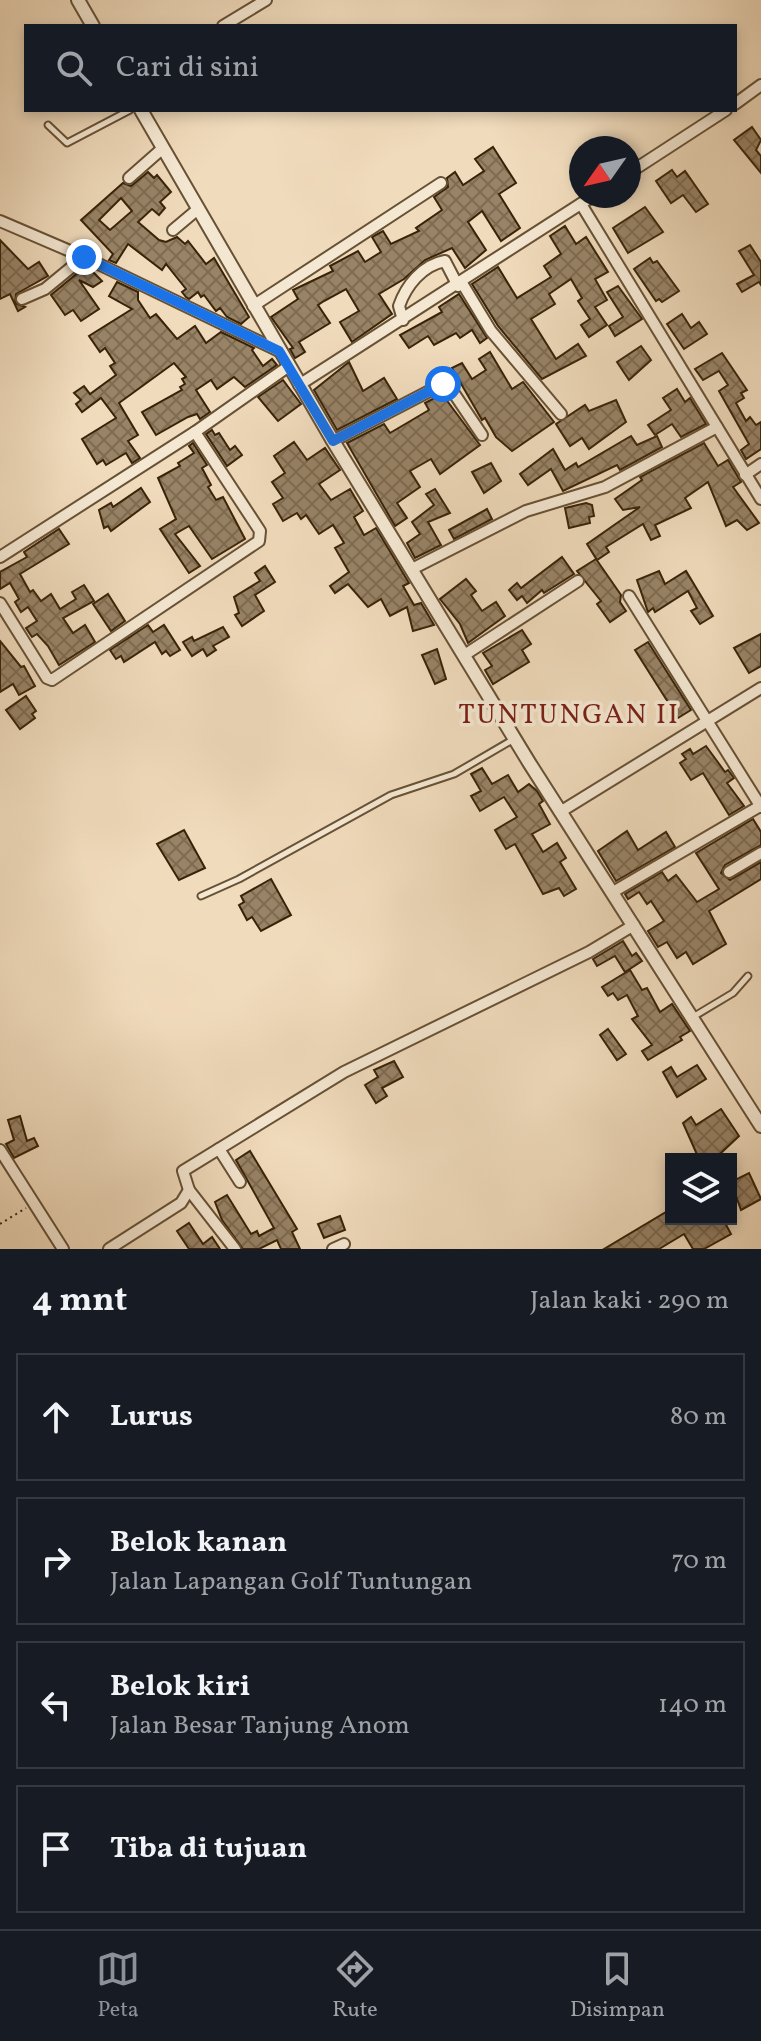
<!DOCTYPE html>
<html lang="id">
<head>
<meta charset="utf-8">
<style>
	:root { --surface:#171b24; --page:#20242c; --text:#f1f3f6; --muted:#9ea1a6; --line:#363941; --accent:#8c9099 }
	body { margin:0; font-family:Vollkorn,serif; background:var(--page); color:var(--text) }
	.controls { position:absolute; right:24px; bottom:24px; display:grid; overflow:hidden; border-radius:0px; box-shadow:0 4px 12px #0003 }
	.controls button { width:72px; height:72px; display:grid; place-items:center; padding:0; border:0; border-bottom:2px solid var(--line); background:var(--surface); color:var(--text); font:40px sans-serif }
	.compass { position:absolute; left:569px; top:136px; width:72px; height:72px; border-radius:50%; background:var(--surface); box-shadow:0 4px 12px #0003; rotate:236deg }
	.stop { position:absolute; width:24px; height:24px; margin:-18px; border:6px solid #1a73e8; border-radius:50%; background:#fff }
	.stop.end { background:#1a73e8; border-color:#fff; box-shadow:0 2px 8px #0008 }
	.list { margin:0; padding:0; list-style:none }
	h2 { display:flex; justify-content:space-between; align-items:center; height:104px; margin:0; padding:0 32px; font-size:34px }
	h2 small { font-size:26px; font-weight:400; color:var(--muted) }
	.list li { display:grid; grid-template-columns:52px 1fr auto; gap:24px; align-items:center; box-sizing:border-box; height:128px; margin:0 16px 16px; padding:0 16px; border:2px solid var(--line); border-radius:0px }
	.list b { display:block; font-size:30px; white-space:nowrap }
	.list p { margin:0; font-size:26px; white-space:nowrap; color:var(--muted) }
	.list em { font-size:26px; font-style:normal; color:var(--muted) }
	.icon { flex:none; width:44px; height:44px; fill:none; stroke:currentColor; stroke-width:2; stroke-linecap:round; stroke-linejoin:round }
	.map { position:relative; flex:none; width:761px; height:1249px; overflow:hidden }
	.search { position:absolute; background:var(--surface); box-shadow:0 4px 12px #0003; left:24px; right:24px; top:24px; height:88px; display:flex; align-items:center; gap:20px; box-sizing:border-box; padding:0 28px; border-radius:0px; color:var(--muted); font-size:30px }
	.sheet { height:680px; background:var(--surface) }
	nav { display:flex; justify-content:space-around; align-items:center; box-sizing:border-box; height:112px; border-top:2px solid var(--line); background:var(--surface); font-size:22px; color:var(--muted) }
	nav a { display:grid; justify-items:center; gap:4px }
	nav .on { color:var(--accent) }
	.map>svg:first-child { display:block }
</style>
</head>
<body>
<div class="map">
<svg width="761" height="1249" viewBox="0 0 761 1249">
	<defs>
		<pattern id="building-cross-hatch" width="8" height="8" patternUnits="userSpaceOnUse" patternTransform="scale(2)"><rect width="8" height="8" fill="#988366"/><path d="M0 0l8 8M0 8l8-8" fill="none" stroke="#7d6b52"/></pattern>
	</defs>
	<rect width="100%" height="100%" fill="#f0dbbc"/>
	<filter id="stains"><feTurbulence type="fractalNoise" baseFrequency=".0025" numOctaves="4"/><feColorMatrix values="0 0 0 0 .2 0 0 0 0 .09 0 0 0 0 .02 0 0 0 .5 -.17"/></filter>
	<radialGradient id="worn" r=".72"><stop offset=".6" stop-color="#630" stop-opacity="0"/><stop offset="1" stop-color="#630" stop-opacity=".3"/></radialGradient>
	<g fill="url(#building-cross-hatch)" stroke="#392308" stroke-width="2" fill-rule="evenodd">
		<path d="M752 127 761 140 756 150 761 156V173L734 140Z"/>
		<path d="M493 147 516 183 499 194 520 228 501 241 482 211 468 222 486 250 465 268 452 248 425 260 404 279 379 294 392 314 352 342 340 322 359 311 346 289 324 301 318 305 330 323 299 342 305 352 295 358 290 349 293 348 271 317 298 299 293 290 333 271 330 266 358 251 365 262 381 252 372 237 383 231 391 244 419 231 416 228 442 210 434 197 448 187 447 178 455 172 463 185 484 171 475 159Z"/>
		<path d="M672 170 677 177 685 171 708 204 696 212 683 195 671 203 656 181Z"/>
		<path d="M148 172 154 178 157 175 171 192 160 202 165 208 159 215 152 209 138 222 159 240 166 242 177 237 185 244 188 241 206 264 214 258 249 317 241 324 227 317 220 308 216 311 204 295 201 297 198 292 189 299 186 297 182 292 186 289 166 264 162 270 128 244 116 263 109 260 113 254 81 220 123 183 131 186ZM121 198 132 211 110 230 99 220Z"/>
		<path d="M645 207 663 232 628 253 613 228Z"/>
		<path d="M565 226 576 244 586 237 608 272 595 279 607 300 595 307 607 325 589 337 581 325 590 319 578 301 582 298 571 279 549 294 555 304 531 319 556 359 578 344 586 356 542 379 498 326 472 284 498 267 517 298 551 277 544 266 561 254 550 236Z"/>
		<path d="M0 240 28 269 39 262 48 276 16 294 15 303 25 307 18 311 10 294 0 299Z"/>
		<path d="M750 245 761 262V285L759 282 742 292 737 284 754 275 739 251Z"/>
		<path d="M650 258 653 263 657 261 679 291 662 302 659 299 656 301 634 269Z"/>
		<path d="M90 269 102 281 93 287 79 280 99 309 81 321 73 310 65 315 51 295 80 271 82 274Z"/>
		<path d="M117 282 138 292V300L150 318 156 314 177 339 195 326 206 343 221 332 254 348 252 350 263 366 272 359 277 365 245 387 234 377 217 389 211 380 196 390 210 412 200 419 197 414 188 417 156 435 142 412 182 390 180 387 185 384 182 379 186 377 174 363 119 403 138 435 128 441 140 458 132 463 126 453 106 465 103 460 97 464 82 439 116 418 101 398 82 412 76 404 81 400 74 393 84 386 90 394 116 375 110 366 115 363 105 348 100 352 89 336 132 309 109 296Z"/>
		<path d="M618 286 642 319 615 336 609 326 623 317 607 292Z"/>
		<path d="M459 294 487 338 480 343 472 330 460 338 456 333 434 345 428 336 409 348 400 335 442 312 439 307Z"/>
		<path d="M682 314 691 328 699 322 707 334 684 349 667 324Z"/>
		<path d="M641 346 651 360 629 380 617 362Z"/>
		<path d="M490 352 512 389 523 382 554 422 512 451 496 437 485 418 482 420 452 368 462 363 472 379 486 370 479 359Z"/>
		<path d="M722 353 747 390 741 393 744 398 736 403 746 421 750 417 756 425 761 422V449L746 459 741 450 749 444 719 391 728 385 719 371 703 380 695 369Z"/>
		<path d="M349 362 363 391 384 378 397 399 337 430 314 390Z"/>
		<path d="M283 380 301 404 278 421 258 397Z"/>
		<path d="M677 389 685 402 690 398 706 424 681 437 672 424 655 435 648 425 671 410 663 398Z"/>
		<path d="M442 394 480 445 440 474 431 459 410 471 420 487 397 503 407 518 395 526 347 443 384 424 390 433 429 410 425 403Z"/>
		<path d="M616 400 626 422 589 449 582 438 570 446 556 424 585 405 589 411Z"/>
		<path d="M212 430 215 435 219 433 230 450 235 446 242 455 227 466 206 434Z"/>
		<path d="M631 436 637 445 657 436 662 447 620 470 617 465 563 491 551 469 528 485 520 474 553 449 565 470 576 463 578 467Z"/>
		<path d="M294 442 307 460 325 448 340 470 319 484 331 500 350 489 363 511 354 517 364 535 376 528 409 583 403 586 414 605 421 603 434 625 413 631 407 607 390 616 381 599 368 607 348 584 335 593 330 586 349 572 335 548 344 543 333 525 319 534 306 515 301 519 297 513 283 521 273 504 283 498 272 482 285 473 274 456Z"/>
		<path d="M193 443 207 465 202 468 211 485 208 487 216 500 223 497 245 539 212 559 189 526 175 534 200 566 189 573 160 529 176 519 158 478 180 466 178 463 194 453 189 446Z"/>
		<path d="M704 443 718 466 728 460 741 482 733 487 759 523 747 530 737 520 726 526 708 482 685 498 691 508 655 525 660 536 651 540 643 524 606 547 609 552 597 560 587 544 640 507 623 510 615 499 642 480 640 477Z"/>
		<path d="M491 463 501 481 484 493 472 472Z"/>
		<path d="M141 488 150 502 111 531 108 526 104 528 99 510 111 503 113 507Z"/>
		<path d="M435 489 450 513 428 522 441 545 415 558 407 543 420 534 412 522 434 505 426 494Z"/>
		<path d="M586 503 592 505 594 516 589 517 590 523 569 528 565 508Z"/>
		<path d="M487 509 492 519 454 539 449 530Z"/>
		<path d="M59 529 69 544 20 574 30 592 33 590 41 601 51 594 60 609 76 599 72 592 84 585 94 601 63 618 73 633 85 625 95 642 59 665 48 646 37 634 32 637 26 628 37 621 28 607 21 612 15 602 19 599 10 583 0 589V572L27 557 24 552Z"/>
		<path d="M562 557 574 574 544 593 542 590 527 603 522 596 517 600 509 590 517 583 521 588Z"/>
		<path d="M596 559 621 595 620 602 626 611 610 622 597 604 601 601 577 571Z"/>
		<path d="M265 566 275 582 255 595 264 611 242 626 235 615 239 613 234 597 260 581 255 573Z"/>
		<path d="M659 571 665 584 686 571 713 616 700 624 691 611 697 608 688 591 655 612 653 608 648 612 637 580Z"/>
		<path d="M466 579 476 591 471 595 482 611 496 602 505 616 468 643 460 624 440 599Z"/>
		<path d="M108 594 125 621 111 631 93 604Z"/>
		<path d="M148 625 153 632 164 625 180 650 170 656 166 651 162 654 155 642 124 662 121 656 116 659 110 650Z"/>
		<path d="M223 627 229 637 213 646 216 650 207 656 203 649 192 656 183 642 192 637 194 641Z"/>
		<path d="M522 630 531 644 522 650 529 662 493 684 485 670 492 666 483 653Z"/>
		<path d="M761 634V666L749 673 734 648Z"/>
		<path d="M0 641 21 667 24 666 35 686 19 695 13 684 0 692Z"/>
		<path d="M648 642 691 710 678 718 635 650Z"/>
		<path d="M437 649 446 679 435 684 422 655Z"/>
		<path d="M26 696 36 711 32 714 35 718 20 729 6 710Z"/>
		<path d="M706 746 725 772 728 770 734 778 727 783 744 806 729 815 703 773 691 780 680 763 686 759 682 754 690 749 693 754Z"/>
		<path d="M482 768 492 784 508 775 518 792 529 784 537 791 543 801 539 804 550 824 532 834 543 852 557 843 566 858 560 862 576 889 564 896 559 888 543 894 515 844 506 849 495 830 517 817 504 797 480 811 471 796 481 791 471 774Z"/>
		<path d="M753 819 761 832V845L725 865 721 873 730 880 761 862V879L709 911 726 944 693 964 686 952 677 958 667 942 658 947 648 931 664 921 651 901 647 904 639 892 628 899 625 894 662 872 668 881 676 875 697 902 719 889 696 853Z"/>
		<path d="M184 830 205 868 179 880 157 844Z"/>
		<path d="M627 831 638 850 666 832 675 847 616 881 598 851Z"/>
		<path d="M271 879 291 915 261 931 252 917 247 920 239 905 244 902 241 896Z"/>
		<path d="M623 941 632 956 636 953 642 961 625 972 615 956 597 966 593 959Z"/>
		<path d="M630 970 642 990 647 988 660 1012 672 1004 690 1031 680 1037 682 1040 648 1060 642 1051 652 1045 632 1019 638 1016 627 995 618 1000 613 993 608 996 602 987Z"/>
		<path d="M608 1029 626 1054 617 1060 600 1035Z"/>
		<path d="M394 1061 403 1077 382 1088 387 1096 376 1103 365 1085 378 1077 374 1070Z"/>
		<path d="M697 1065 706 1079 677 1097 663 1072 671 1067 677 1077Z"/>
		<path d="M721 1109 739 1136 721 1153 725 1159H699L683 1123 691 1117 696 1125Z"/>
		<path d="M20 1116 27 1141 34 1138 38 1146 14 1158 6 1144 14 1140 8 1120Z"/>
		<path d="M250 1151 297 1229 292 1232 300 1249H281L277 1240 259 1249H243L222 1220 215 1202 227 1195 251 1234 257 1231 259 1236 274 1228 236 1160Z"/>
		<path d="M749 1173 761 1199 741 1210 731 1182Z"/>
		<path d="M671 1209V1219H723L731 1234 704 1249H693L684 1234 659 1249H604Z"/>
		<path d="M340 1216 345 1230 324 1238 318 1224Z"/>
		<path d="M189 1223 203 1244 212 1237 220 1249H189L177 1231Z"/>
	</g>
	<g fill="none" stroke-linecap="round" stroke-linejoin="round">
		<defs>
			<g id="service">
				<path d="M48 125 67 143 130 110"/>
				<path d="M201 896 239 879 391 795 454 774 514 739"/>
				<path d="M693 1017 733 993 748 976"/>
			</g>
			<g id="minor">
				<path d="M223 26 266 0"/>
				<path d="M735 104 761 85"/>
				<path d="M629 173 726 110"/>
				<path d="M129 178 163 148"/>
				<path d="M581 204 761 499"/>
				<path d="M0 221 84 257 279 351"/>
				<path d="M173 230 198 209"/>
				<path d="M462 283 491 331 561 414"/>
				<path d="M22 299 45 289 84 257"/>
				<path d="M253 306 441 183"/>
				<path d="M403 320 399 306C406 286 422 265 445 261L458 286"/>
				<path d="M299 385 593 196"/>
				<path d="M333 441 443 384 451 389 482 435"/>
				<path d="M745 475 761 464"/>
				<path d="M0 557 195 432 289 366"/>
				<path d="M412 569 526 511 605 487 717 427"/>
				<path d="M629 596 761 807"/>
				<path d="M0 603 47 678 52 680 259 541 260 531 195 432"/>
				<path d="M466 654 578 581"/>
				<path d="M560 812 761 688"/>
				<path d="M729 872 761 853"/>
				<path d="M613 892 760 806"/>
				<path d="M219 1149 240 1182"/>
				<path d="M0 1150 63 1249"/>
				<path d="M109 1249 181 1203 189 1190"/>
				<path d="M235 1249 189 1190 183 1171 344 1072 589 952 634 925"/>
				<path d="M333 1249 344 1244"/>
			</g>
			<g id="tertiary">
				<path d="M78 0 93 26"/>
				<path d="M141 110 333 441 530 764 761 1126"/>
			</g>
		</defs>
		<use href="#service" stroke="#675135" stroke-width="9"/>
		<use href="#minor" stroke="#675135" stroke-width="14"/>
		<use href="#tertiary" stroke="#675135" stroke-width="16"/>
		<path stroke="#392308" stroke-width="2" stroke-dasharray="2 4" stroke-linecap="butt" d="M0 1224 26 1208"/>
		<use href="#service" stroke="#f5e8d3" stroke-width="5"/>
		<use href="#minor" stroke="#f5e8d3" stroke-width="10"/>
		<use href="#tertiary" stroke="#f5e8d3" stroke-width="12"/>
	</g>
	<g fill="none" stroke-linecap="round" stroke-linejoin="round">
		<path stroke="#1a73e8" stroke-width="10" d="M84 257 279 351 333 441 443 384"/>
	</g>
	<g text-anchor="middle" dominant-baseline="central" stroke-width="7" stroke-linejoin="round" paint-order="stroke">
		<g font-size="28" letter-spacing="2" fill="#7a1f14" stroke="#f5e8d3">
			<text x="569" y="715">TUNTUNGAN II</text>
		</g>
	</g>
	<rect width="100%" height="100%" filter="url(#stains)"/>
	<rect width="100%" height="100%" fill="url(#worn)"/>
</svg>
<div class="controls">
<button><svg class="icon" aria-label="layers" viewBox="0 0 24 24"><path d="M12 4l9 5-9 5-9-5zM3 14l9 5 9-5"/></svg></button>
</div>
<svg class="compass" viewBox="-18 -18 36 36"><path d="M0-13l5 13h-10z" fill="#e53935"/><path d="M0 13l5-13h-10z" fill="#9ea1a6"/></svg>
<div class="stop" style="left:443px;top:384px"></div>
<div class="stop end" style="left:84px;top:257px"></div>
<div class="search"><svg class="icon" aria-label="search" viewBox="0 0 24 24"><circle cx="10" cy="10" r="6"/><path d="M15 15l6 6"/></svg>Cari di sini</div>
</div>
<section class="sheet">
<h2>4 mnt<small>Jalan kaki · 290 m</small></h2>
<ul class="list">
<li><svg class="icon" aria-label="ahead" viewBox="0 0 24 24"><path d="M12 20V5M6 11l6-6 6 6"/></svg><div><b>Lurus</b></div><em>80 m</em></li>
<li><svg class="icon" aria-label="right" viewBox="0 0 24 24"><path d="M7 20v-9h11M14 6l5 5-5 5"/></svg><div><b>Belok kanan</b><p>Jalan Lapangan Golf Tuntungan</p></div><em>70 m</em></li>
<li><svg class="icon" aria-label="left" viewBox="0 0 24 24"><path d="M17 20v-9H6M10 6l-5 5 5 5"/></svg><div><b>Belok kiri</b><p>Jalan Besar Tanjung Anom</p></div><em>140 m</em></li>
<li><svg class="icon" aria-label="arrive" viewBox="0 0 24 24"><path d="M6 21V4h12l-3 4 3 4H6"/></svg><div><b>Tiba di tujuan</b></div></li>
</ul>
</section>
<nav>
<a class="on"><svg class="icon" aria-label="map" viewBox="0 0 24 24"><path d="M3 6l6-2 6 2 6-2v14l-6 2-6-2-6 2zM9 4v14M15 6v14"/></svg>Peta</a>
<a><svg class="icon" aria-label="directions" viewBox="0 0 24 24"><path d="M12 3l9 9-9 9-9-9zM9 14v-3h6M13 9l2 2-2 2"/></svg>Rute</a>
<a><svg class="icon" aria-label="saved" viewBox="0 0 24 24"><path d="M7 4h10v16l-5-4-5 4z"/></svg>Disimpan</a>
</nav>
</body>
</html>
